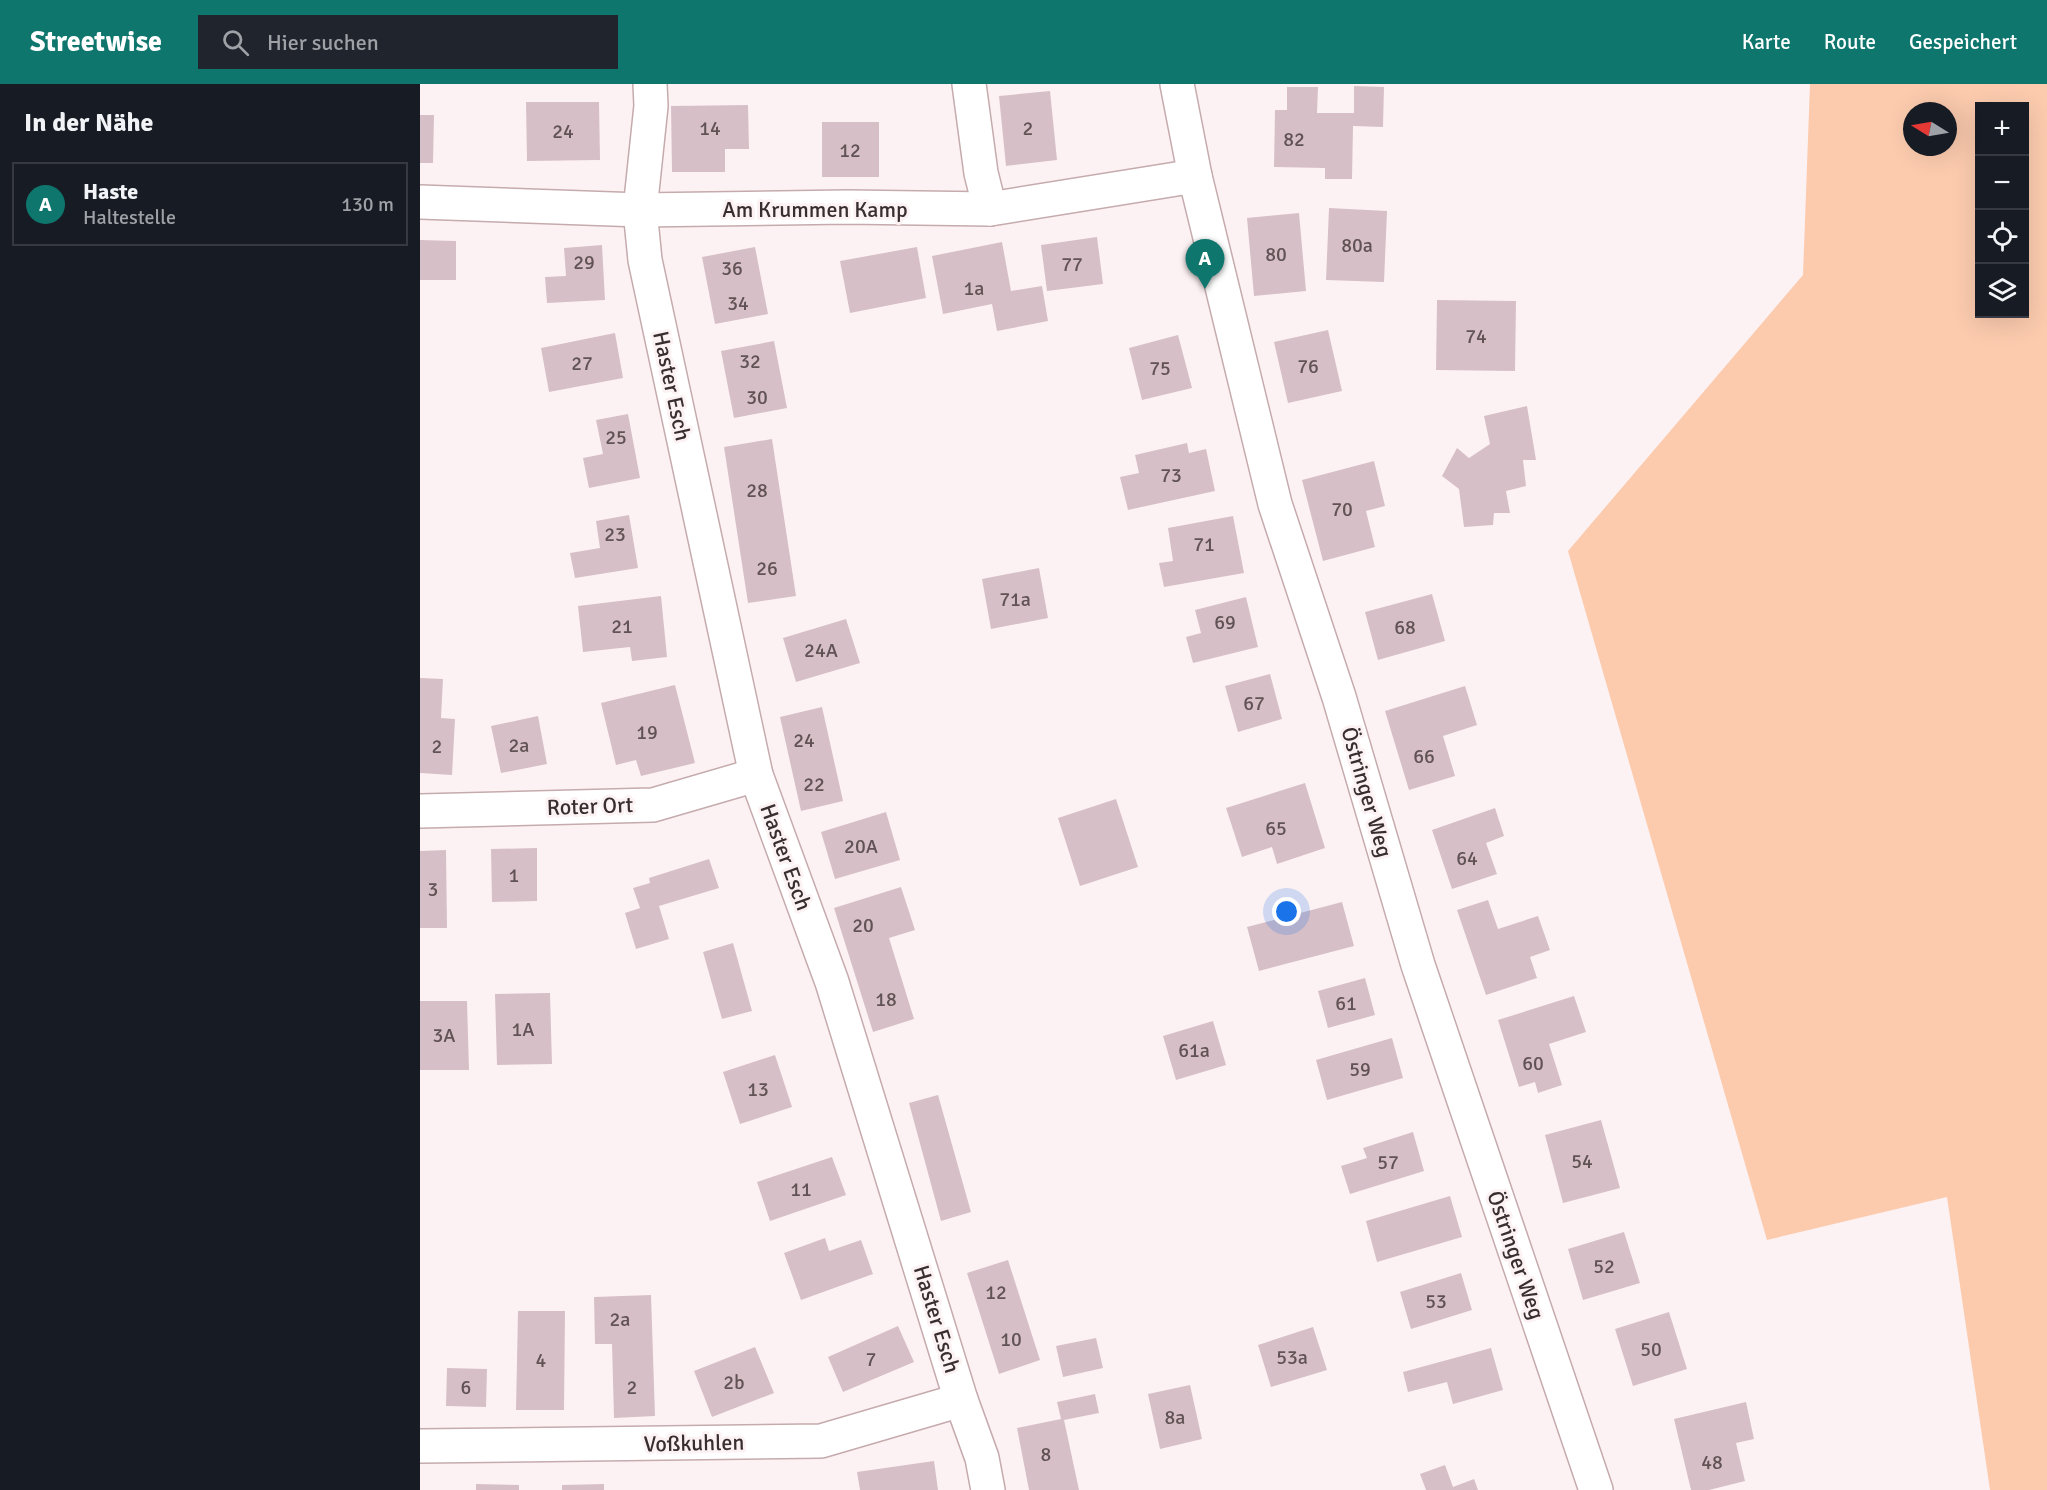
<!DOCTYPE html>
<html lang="de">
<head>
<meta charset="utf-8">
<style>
	:root { --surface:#171b24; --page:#20242c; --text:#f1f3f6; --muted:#9ea1a6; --line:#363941; --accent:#0f766e }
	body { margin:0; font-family:Signika,sans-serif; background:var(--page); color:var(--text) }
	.controls { position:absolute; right:18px; top:18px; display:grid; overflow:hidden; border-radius:0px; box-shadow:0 6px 24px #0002 }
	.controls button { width:54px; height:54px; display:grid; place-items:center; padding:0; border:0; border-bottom:2px solid var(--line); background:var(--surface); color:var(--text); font:30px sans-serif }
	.compass { position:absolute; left:1483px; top:18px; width:54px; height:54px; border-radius:50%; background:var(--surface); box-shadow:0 6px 24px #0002; rotate:281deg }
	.you { position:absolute; left:867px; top:828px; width:21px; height:21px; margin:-15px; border:4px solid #fff; border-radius:50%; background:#1a73e8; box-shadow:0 0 0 9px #1a73e833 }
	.badge { display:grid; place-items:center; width:39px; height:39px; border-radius:50%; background:var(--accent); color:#fff; font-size:20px; font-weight:700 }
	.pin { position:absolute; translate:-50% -50px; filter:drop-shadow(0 2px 3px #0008) }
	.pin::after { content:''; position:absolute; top:32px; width:21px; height:18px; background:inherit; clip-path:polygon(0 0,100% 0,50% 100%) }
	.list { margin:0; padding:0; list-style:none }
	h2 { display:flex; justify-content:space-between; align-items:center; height:78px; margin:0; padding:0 24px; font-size:26px }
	h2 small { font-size:20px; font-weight:400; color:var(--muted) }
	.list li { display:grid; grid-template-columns:39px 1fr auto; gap:18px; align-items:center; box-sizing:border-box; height:84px; margin:0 12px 12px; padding:0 12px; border:2px solid var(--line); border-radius:0px }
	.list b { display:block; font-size:22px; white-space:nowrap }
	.list p { margin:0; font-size:20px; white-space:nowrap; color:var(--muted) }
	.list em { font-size:20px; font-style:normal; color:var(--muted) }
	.icon { flex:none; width:33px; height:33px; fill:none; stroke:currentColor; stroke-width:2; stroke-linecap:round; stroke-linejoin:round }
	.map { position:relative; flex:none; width:1627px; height:1406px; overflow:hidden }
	header { display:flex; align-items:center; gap:36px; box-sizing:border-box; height:84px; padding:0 30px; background:var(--accent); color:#fff }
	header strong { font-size:28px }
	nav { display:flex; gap:33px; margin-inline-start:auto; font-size:21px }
	.search { width:420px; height:54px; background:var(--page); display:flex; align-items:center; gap:15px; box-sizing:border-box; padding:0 21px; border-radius:0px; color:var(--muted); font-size:22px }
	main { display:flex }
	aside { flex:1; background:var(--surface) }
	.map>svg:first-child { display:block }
</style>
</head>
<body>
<header>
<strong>Streetwise</strong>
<div class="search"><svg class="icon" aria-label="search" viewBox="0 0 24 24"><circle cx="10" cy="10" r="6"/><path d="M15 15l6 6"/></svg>Hier suchen</div>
<nav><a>Karte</a><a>Route</a><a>Gespeichert</a></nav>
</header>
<main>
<aside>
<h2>In der Nähe<small></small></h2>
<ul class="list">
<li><span class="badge">A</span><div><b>Haste</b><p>Haltestelle</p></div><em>130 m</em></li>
</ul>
</aside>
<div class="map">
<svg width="1627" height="1406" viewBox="0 0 1627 1406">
	<rect width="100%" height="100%" fill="#fdf2f3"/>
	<path fill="#fccbae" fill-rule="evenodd" d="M1390 0H1627V1406H1570L1527 1113 1347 1156 1148 467 1383 191ZM1560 22H1604V230H1560ZM1492 27H1528V63H1492Z"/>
	<g fill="#d7bfc8">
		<path d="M934 2 964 3 963 43 933 42 932 95H905V84L854 83 855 26H867V3H898L897 29H934Z"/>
		<path d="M630 7 637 76 586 82 579 12Z"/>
		<path d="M106 18H179L180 76 107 77Z"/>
		<path d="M328 21 329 65H305V88H252L251 22Z"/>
		<path d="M0 31H14L13 79H0Z"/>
		<rect x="402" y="38" width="57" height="55"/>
		<path d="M909 124 967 127 964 198 906 196Z"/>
		<path d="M879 129 886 207 834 212 827 134Z"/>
		<path d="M677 153 683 200 627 207 621 161Z"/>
		<path d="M0 156 36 157V196H0Z"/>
		<path d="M582 158 591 207 622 202 628 237 577 247 572 220 523 230 512 172Z"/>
		<path d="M182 161 185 216 127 219 125 193 146 192 144 164Z"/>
		<path d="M335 163 348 230 295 240 282 173Z"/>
		<path d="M497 163 506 214 430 229 420 177Z"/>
		<path d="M1017 216 1096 217 1095 287 1016 286Z"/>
		<path d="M908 246 922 307 868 319 854 258Z"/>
		<path d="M195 249 203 294 129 308 121 264Z"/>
		<path d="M758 251 772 304 722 316 709 264Z"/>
		<path d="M354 257 367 324 314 334 301 267Z"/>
		<path d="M1107 322 1116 376H1103L1106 402 1086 407 1090 429H1074L1073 441 1044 443 1039 405 1022 392 1037 364 1049 374 1070 360 1064 332Z"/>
		<path d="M208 330 220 394 169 404 163 374 183 370 176 336Z"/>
		<path d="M352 355 376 512 328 519 304 363Z"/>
		<path d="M767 359 769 369 786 365 795 407 708 426 700 393 719 389 715 371Z"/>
		<path d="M954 377 965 422 946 427 955 463 903 477 882 396Z"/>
		<path d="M209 431 218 484 155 494 150 469 180 464 176 437Z"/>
		<path d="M813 432 824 489 744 503 739 479 753 477 748 444Z"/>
		<path d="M619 484 628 534 571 545 562 495Z"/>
		<path d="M1012 510 1025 557 958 576 945 528Z"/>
		<path d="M241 512 247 573 212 577 210 563 163 568 158 522Z"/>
		<path d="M826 513 838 563 773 579 766 553 781 549 775 526Z"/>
		<path d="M426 535 440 579 376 598 363 554Z"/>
		<path d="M850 590 862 635 818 648 805 602Z"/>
		<path d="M0 594 23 595 21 634 35 635 32 691 0 689Z"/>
		<path d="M255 601 275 679 221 692 216 676 196 681 181 619Z"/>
		<path d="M1045 602 1057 641 1023 652 1035 692 989 706 965 627Z"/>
		<path d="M402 623 423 717 381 727 360 633Z"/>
		<path d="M118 632 127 680 81 689 71 642Z"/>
		<path d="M885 699 905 764 857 780 852 763 822 773 806 724Z"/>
		<path d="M696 715 718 783 660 802 638 734Z"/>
		<path d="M1075 724 1084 752 1066 759 1077 790 1032 805 1012 746Z"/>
		<path d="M466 728 480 776 415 795 401 748Z"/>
		<path d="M117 764V817L72 818 71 765Z"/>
		<path d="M26 766 27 844H0V767Z"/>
		<path d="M289 775 299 804 239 822 249 855 216 865 205 829 220 824 213 804 230 799 229 794Z"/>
		<path d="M481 803 495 846 469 854 494 935 453 948 414 824Z"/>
		<path d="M1068 816 1078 845 1118 832 1130 866 1110 873 1117 894 1066 911 1037 826Z"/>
		<path d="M922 818 934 862 839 887 827 843Z"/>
		<path d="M313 859 332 927 302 935 283 868Z"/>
		<path d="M945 894 955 931 908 944 898 907Z"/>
		<path d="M130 909 132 980 77 981 75 910Z"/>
		<path d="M1154 912 1166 948 1129 960 1142 1001 1118 1009 1115 998 1099 1003 1078 936Z"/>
		<path d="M0 917H47L49 986H0Z"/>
		<path d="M793 937 806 981 756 996 743 952Z"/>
		<path d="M972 954 983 994 907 1016 896 976Z"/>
		<path d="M355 971 372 1023 320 1040 303 988Z"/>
		<path d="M518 1011 551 1128 521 1137 489 1019Z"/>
		<path d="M1181 1036 1200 1104 1143 1119 1125 1051Z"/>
		<path d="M993 1048 1004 1087 930 1110 921 1082 947 1074 943 1064Z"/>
		<path d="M412 1073 426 1111 350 1137 337 1098Z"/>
		<path d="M1030 1112 1042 1153 957 1178 946 1137Z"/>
		<path d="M1204 1148 1220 1199 1163 1216 1148 1165Z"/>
		<path d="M405 1154 409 1167 441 1156 453 1190 381 1216 364 1169Z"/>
		<path d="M588 1176 620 1276 579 1290 547 1189Z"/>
		<path d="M1041 1189 1052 1226 991 1245 980 1208Z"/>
		<path d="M231 1211 235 1332 194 1334 192 1260H175L174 1213Z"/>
		<path d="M98 1227H145L144 1326H96Z"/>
		<path d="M1249 1228 1267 1285 1213 1302 1195 1245Z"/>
		<path d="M478 1242 494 1278 423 1308 408 1273Z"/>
		<path d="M893 1243 907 1286 851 1303 838 1261Z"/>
		<path d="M676 1254 683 1284 643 1293 636 1262Z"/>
		<path d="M335 1263 354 1309 292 1333 274 1287Z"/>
		<path d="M1071 1264 1083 1306 1033 1320 1027 1298 988 1308 983 1288Z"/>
		<path d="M27 1284 67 1285 66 1323 26 1322Z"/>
		<path d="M770 1301 782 1355 740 1365 728 1310Z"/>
		<path d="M675 1310 679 1329 644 1336 659 1406H609L597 1344 641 1335 637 1318Z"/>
		<path d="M1326 1318 1334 1355 1316 1359 1325 1397 1289 1406H1271L1254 1335Z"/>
		<path d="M514 1377 518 1406H440L437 1388Z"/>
		<path d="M1025 1381 1033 1403 1054 1395 1058 1406H1006L1000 1390Z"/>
		<path d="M56 1400 99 1401V1406H56Z"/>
		<path d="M184 1400V1406H142V1401Z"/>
	</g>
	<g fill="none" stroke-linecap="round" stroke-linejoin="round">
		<defs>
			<g id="minor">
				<path d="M230 0 231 22 220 126 225 176 336 691 412 898 541 1316 562 1374 568 1406"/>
				<path d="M549 0 561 89 570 125"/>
				<path d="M757 0 775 92 855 420 919 613 998 881 1176 1406"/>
				<path d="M0 118 220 126 427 123 570 125 775 92"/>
				<path d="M0 727 233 721 336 691"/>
				<path d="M0 1362 401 1357 541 1316"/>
			</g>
		</defs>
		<use href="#minor" stroke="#c5abad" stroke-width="36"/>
		<use href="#minor" stroke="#fff" stroke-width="33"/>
	</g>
	<g text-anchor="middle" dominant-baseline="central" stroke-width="6" stroke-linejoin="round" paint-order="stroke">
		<g font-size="20" fill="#605255">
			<text x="290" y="44">14</text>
			<text x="608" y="44">2</text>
			<text x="143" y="47">24</text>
			<text x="874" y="55">82</text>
			<text x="430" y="66">12</text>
			<text x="937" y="161">80a</text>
			<text x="856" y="170">80</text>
			<text x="164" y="178">29</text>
			<text x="652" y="180">77</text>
			<text x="312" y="184">36</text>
			<text x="554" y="204">1a</text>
			<text x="318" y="219">34</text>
			<text x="1056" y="252">74</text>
			<text x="330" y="277">32</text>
			<text x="162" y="279">27</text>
			<text x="888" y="282">76</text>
			<text x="740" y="284">75</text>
			<text x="337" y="313">30</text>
			<text x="196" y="353">25</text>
			<text x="751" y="391">73</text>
			<text x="337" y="406">28</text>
			<text x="922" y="425">70</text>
			<text x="195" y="450">23</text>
			<text x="784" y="460">71</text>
			<text x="347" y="484">26</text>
			<text x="595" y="515">71a</text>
			<text x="805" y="538">69</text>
			<text x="202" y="542">21</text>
			<text x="985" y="543">68</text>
			<text x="401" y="566">24A</text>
			<text x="834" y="619">67</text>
			<text x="227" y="648">19</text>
			<text x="384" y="656">24</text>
			<text x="99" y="661">2a</text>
			<text x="17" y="662">2</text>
			<text x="1004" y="672">66</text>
			<text x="394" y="700">22</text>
			<text x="856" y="744">65</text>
			<text x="441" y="762">20A</text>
			<text x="1047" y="774">64</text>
			<text x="94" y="791">1</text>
			<text x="13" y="805">3</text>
			<text x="443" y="841">20</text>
			<text x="466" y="915">18</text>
			<text x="926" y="919">61</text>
			<text x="103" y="945">1A</text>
			<text x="24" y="951">3A</text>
			<text x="774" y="966">61a</text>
			<text x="1113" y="979">60</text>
			<text x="940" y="985">59</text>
			<text x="338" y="1005">13</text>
			<text x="1162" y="1077">54</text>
			<text x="968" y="1078">57</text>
			<text x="381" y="1105">11</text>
			<text x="1184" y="1182">52</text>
			<text x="576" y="1208">12</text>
			<text x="1016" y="1217">53</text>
			<text x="200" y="1235">2a</text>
			<text x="591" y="1255">10</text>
			<text x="1231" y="1265">50</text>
			<text x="872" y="1273">53a</text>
			<text x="451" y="1275">7</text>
			<text x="121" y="1276">4</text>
			<text x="314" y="1298">2b</text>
			<text x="46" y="1303">6</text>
			<text x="212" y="1303">2</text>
			<text x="755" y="1333">8a</text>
			<text x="626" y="1370">8</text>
			<text x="1292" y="1378">48</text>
		</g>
		<g font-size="22" fill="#392e2f" stroke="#fdf2f3">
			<text x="395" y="125">Am Krummen Kamp</text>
			<text transform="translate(252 302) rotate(78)">Haster Esch</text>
			<text transform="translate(947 708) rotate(74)">Östringer Weg</text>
			<text transform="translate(170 722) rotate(-2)">Roter Ort</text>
			<text transform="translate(366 773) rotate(70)">Haster Esch</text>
			<text transform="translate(1096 1171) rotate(71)">Östringer Weg</text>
			<text transform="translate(517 1235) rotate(73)">Haster Esch</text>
			<text transform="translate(274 1359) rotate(-1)">Voßkuhlen</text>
		</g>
	</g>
</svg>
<div class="controls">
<button>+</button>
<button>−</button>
<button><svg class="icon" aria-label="locate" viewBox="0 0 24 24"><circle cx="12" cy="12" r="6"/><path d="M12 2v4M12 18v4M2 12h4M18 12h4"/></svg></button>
<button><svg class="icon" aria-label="layers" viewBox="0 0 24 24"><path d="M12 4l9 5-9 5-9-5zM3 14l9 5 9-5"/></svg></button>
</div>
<svg class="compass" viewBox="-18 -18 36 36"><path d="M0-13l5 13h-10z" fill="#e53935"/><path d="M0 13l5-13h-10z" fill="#9ea1a6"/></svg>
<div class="you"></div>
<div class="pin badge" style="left:785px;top:205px">A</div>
</div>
</main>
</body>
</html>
